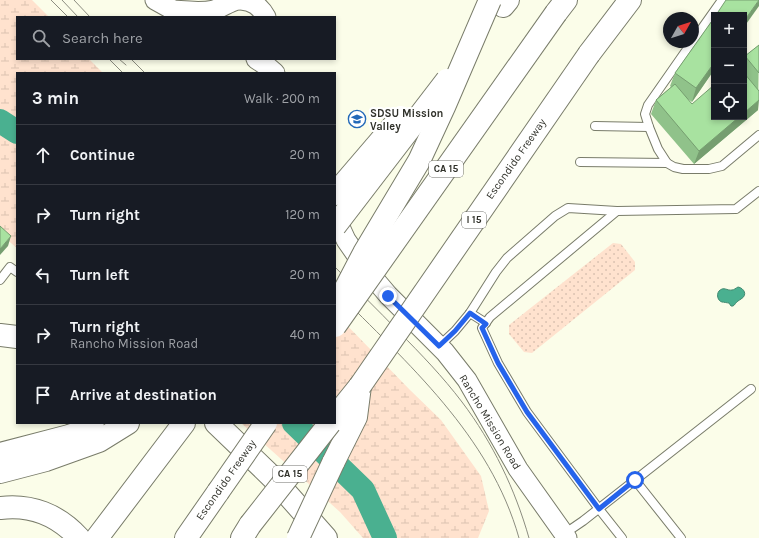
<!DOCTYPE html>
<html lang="en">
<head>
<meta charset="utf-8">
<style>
	:root { --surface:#171b24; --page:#20242c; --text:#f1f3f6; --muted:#9ea1a6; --line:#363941 }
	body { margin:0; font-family:Karla,sans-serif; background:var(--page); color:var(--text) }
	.controls { position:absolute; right:12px; top:12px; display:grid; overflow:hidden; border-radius:0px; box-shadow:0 2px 6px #0003 }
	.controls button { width:36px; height:36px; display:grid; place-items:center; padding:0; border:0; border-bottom:1px solid var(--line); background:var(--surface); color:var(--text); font:20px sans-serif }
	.compass { position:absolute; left:663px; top:12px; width:36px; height:36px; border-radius:50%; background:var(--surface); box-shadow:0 2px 6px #0003; rotate:51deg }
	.stop { position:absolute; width:12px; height:12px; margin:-9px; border:3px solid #2563eb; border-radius:50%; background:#fff }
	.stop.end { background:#2563eb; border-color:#fff; box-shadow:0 1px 4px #0008 }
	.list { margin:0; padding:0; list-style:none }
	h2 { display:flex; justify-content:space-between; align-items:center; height:52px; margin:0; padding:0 16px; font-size:17px }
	h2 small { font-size:13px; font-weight:400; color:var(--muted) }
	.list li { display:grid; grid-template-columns:26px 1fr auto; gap:12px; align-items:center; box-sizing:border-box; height:60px; padding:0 16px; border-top:1px solid var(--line) }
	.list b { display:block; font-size:15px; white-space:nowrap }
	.list p { margin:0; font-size:13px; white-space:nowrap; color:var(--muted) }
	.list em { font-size:13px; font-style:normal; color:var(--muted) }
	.icon { flex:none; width:22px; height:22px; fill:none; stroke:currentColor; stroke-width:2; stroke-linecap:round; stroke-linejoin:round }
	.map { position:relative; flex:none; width:759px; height:538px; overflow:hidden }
	.search { position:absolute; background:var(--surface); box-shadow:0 2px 6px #0003; left:16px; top:16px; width:320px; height:44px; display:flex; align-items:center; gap:10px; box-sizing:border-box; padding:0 14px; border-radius:0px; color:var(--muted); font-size:15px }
	.panel { position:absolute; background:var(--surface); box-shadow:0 2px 6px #0003; left:16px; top:72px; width:320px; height:352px; border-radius:0px }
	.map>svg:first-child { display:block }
</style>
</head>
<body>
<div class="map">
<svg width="759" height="538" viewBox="0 0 759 538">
	<defs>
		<pattern id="wetland-marsh" width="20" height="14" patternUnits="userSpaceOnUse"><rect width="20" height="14" fill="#ffe2ce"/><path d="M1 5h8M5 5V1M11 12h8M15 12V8" fill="none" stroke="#dbc2b1"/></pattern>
		<pattern id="park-dots" width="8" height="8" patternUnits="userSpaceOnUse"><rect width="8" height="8" fill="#ffe2ce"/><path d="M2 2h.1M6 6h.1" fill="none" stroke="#dbc2b1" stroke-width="1.8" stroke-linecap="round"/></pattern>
	</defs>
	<rect width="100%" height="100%" fill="#fbfde9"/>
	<g fill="url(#wetland-marsh)">
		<path d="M0 0H32L49 17H17V59H89L103 73H17V248L0 234Z"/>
		<path d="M335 313 410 390 441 420 481 476 489 511 478 538H363L340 512 241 423H335Z"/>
	</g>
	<path fill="url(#park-dots)" d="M613 243 621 244 635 262V270L532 353 524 352 509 334V325Z"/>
	<path fill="#4ab090" stroke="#428a71" d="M738 287C744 288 748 295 741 299 740 300 739 300 738 301 736 302 735 305 733 306H731L729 303C728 303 723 302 722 302 718 301 716 295 719 291 724 286 727 291 732 290 734 290 736 288 738 287Z"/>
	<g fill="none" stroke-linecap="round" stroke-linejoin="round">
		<g stroke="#4ab090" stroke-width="24">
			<path d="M0 121 17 132"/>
			<path d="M294 423 363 490 385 538"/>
		</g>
		<defs>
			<g id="service">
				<path d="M693 41 722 0"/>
				<path d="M692 42 648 105 645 114 649 127 658 149 667 163 674 167 683 169H709L722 166 759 135"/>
				<path d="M595 126 649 127"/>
				<path d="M580 162 667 163"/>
				<path d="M0 280 10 267 17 272"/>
				<path d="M470 313 486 323"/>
				<path d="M439 346 455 331 470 313 496 272 507 258 555 216 568 208 617 211"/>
				<path d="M635 480 681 538"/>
				<path d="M564 534 583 521 751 389"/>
				<path d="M622 538 599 509 527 412 498 363 482 328 490 317 617 211 736 209 759 191"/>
			</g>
			<g id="tertiary">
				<path d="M155 0 173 10 183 17"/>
				<path d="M241 0C253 1 260 6 266 17"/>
				<path d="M173 10C187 11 201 13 214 10 223 7 229 2 238 0"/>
				<path d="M256 59 268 67 275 73"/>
				<path d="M335 216 346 240 366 269 388 295 445 352 467 380 518 469 567 538"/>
			</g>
			<g id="secondary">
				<path d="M0 335 17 337"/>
				<path d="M216 423 272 477 326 538"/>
			</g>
			<g id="motorway">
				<path d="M503 6 508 0"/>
				<path d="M556 13 566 0"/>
				<path d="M589 54 630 0"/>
				<path d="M335 417 360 386"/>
				<path d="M0 454 69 436 87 430 93 427"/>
				<path d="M333 463 356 417 360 386"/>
				<path d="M0 472 46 460 99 441 128 423"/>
				<path d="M0 508C31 504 58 515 79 538"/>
				<path d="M97 538 184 423"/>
				<path d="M186 538 218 492"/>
				<path d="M242 538 250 525"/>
			</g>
		</defs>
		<use href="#service" stroke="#797c6a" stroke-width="10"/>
		<use href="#tertiary" stroke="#797c6a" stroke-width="21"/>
		<use href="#secondary" stroke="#797c6a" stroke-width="24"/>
		<use href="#motorway" stroke="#797c6a" stroke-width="24"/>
		<use href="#service" stroke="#fff" stroke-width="8"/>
		<use href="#tertiary" stroke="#fff" stroke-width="19"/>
		<use href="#secondary" stroke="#fff" stroke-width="22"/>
		<use href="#motorway" stroke="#fff" stroke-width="22"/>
		<g stroke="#8c8d80" stroke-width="1">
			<path d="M51 0 68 17"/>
			<path d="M62 0 78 17"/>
			<path d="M74 0 90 17"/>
			<path d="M109 59 123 73"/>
			<path d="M119 59 126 65"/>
			<path d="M131 59 145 73"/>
			<path d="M335 267C356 289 378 310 399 332 421 354 443 377 462 402 493 443 515 489 529 538"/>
			<path d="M335 290C408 364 490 435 519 538"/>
		</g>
		<defs>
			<g id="motorway-bridge">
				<path d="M335 194 401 117"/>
				<path d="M335 226 447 80"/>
				<path d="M341 297 364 253 419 161 444 107 490 0"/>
				<path d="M335 326 556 13"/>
				<path d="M360 386 589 54"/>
				<path d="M218 492 266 423"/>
				<path d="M250 525 330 423"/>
				<path d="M298 538 333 463"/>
			</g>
		</defs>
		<use href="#motorway-bridge" stroke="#797c6a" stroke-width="24" stroke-linecap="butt"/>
		<use href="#motorway-bridge" stroke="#fff" stroke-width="22"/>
	</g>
	<path fill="#90c28a" d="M759 45 758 110 694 164 651 114 656 100 671 87 670 86 675 73 714 70 692 102 688 99 692 104 744 117V60L745 56Z"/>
	<g fill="#769e70">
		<path d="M759 0V6L744 27V21Z"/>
		<path d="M714 63V70L692 102 696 88Z"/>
		<path d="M759 100 758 110 694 164 699 151 739 117H744V113Z"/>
		<path d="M11 236 8 246 0 255V249Z"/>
	</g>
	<g fill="#a8e2a0" stroke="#769e70">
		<path d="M726 0H759L744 21V15H716Z"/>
		<path d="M714 18V63L696 88 675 73Z"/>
		<path d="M759 45V73L745 56Z"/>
		<path d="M744 73 759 91V100L744 113Z"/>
		<path d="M675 84 692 104 714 85V117H739L699 151 656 100Z"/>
		<path d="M0 226 11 236 0 249Z"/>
	</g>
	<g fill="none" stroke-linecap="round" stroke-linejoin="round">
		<path stroke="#2563eb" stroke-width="5" d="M388 296 439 346 455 331 470 313 486 324 482 328 498 363 527 412 599 509 635 480"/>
	</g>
	<defs>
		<symbol id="university-ring" viewBox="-11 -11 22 22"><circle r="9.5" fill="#fff" stroke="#2268b8" stroke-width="1.5"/><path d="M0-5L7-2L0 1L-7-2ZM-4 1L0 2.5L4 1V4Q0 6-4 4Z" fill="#2268b8"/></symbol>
	</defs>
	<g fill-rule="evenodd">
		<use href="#university-ring" x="347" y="109" width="20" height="20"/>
	</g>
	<g text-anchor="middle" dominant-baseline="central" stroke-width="4" stroke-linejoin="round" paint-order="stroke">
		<g fill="#fff" stroke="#6e6f6a" stroke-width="1">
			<rect x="429" y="161" width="34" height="16" rx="3"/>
			<rect x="462" y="212" width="24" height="16" rx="3"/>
			<rect x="273" y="466" width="34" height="16" rx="3"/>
		</g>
		<g font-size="10" font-weight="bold" fill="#30312a">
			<text x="446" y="169">CA 15</text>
			<text x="474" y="220">I 15</text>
			<text x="290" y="474">CA 15</text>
		</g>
		<g font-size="11" font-weight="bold" fill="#30312a" stroke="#fff" text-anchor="start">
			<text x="370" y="113">SDSU Mission<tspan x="370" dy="13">Valley</tspan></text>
		</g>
		<g font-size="11" fill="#30312a" stroke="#fff">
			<text transform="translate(516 159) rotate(-55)">Escondido Freeway</text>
			<text transform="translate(490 422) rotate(59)">Rancho Mission Road</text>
			<text transform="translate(226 480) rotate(-55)">Escondido Freeway</text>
		</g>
	</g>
</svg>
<div class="controls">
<button>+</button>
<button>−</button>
<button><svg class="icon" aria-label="locate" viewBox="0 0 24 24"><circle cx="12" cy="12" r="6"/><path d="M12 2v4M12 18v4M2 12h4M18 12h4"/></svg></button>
</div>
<svg class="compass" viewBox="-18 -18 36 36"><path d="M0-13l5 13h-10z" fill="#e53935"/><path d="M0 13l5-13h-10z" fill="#9ea1a6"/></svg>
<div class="stop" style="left:635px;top:480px"></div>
<div class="stop end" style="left:388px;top:296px"></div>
<div class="search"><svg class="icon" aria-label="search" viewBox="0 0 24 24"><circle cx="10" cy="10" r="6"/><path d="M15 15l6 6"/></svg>Search here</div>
<section class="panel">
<h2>3 min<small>Walk · 200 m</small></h2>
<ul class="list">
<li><svg class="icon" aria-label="ahead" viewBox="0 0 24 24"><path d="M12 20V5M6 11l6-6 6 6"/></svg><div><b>Continue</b></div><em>20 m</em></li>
<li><svg class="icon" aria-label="right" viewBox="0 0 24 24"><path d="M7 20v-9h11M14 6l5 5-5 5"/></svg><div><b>Turn right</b></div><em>120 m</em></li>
<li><svg class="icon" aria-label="left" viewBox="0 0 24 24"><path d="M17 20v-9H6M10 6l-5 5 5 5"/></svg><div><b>Turn left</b></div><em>20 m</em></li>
<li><svg class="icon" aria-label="right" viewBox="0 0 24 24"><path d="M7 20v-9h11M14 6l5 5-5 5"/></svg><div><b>Turn right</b><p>Rancho Mission Road</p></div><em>40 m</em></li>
<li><svg class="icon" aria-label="arrive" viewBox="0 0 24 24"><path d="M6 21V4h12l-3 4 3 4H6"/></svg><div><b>Arrive at destination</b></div></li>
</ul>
</section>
</div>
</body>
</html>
